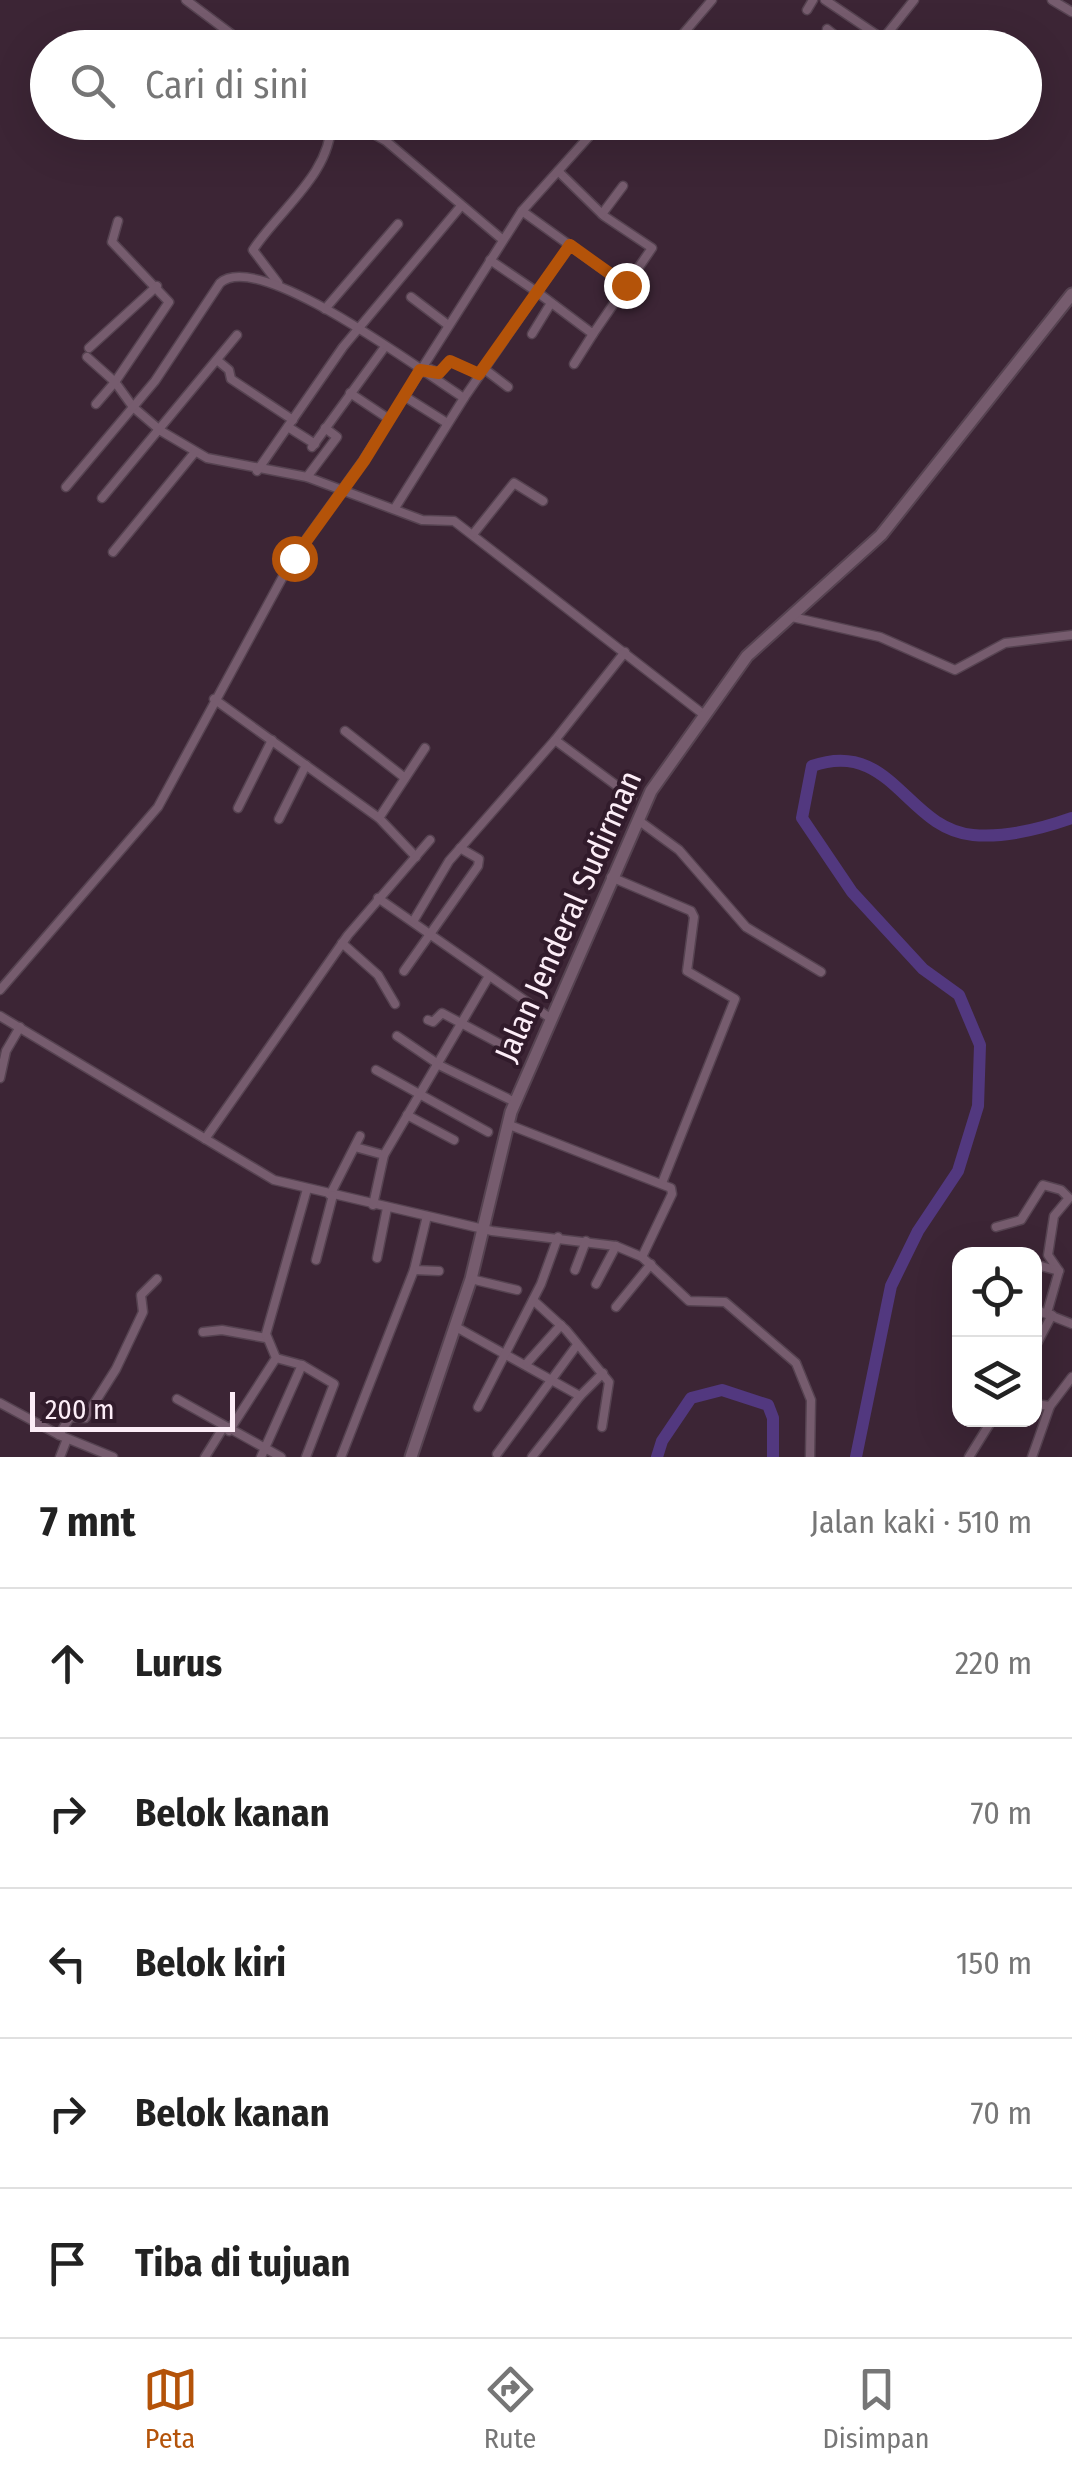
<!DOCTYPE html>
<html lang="id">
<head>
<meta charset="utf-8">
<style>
	:root { --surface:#fff; --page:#f2f2f2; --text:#222; --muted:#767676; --line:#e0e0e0; --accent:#b45309 }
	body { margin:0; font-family:"Fira Sans Condensed",sans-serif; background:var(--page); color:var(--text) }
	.controls { position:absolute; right:30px; bottom:30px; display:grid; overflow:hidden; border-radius:20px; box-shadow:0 10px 40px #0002 }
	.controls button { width:90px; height:90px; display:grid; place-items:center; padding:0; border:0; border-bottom:2px solid var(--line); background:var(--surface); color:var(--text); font:50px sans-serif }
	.scale { position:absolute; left:30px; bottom:25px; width:205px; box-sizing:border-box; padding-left:10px; border:5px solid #fcedf7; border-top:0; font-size:28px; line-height:35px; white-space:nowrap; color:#fcedf7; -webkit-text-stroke:8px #311b2b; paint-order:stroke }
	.stop { position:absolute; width:30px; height:30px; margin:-22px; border:8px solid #b45309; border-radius:50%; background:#fff }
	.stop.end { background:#b45309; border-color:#fff; box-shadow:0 2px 10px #0008 }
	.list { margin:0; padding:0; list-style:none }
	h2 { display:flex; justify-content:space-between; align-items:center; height:130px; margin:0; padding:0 40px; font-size:42px }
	h2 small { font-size:32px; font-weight:400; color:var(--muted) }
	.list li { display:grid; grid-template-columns:65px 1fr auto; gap:30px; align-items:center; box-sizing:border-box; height:150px; padding:0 40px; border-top:2px solid var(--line) }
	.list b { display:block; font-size:38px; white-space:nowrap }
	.list em { font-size:32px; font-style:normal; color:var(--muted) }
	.icon { flex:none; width:55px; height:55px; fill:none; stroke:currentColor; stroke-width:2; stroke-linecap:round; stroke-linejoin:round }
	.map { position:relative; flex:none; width:1072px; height:1457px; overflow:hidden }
	.search { position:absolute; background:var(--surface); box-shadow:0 10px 40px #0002; left:30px; right:30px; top:30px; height:110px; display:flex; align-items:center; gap:25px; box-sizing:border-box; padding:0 35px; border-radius:55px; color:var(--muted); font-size:38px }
	.sheet { height:880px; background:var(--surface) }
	nav { display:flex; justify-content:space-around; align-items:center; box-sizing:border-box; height:140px; border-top:2px solid var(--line); background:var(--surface); font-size:28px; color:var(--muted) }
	nav a { display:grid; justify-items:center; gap:5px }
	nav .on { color:var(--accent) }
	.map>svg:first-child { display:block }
</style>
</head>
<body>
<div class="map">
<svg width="1072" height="1457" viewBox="0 0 1072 1457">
	<rect width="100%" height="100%" fill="#3c2535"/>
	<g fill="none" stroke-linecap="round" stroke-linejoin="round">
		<g stroke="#52387f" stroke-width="12">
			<path d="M657 1457 662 1441 691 1398 722 1390 768 1405 773 1418V1457"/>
			<path d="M856 1457 891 1286 918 1231 958 1171 978 1106 980 1045 959 995 923 969 852 892 802 818 812 766C892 738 906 829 973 835 1007 838 1041 829 1072 818"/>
		</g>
		<defs>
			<g id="minor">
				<path d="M186 0 250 48"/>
				<path d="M825 0 883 39 914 0"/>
				<path d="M1052 0 1072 12"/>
				<path d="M807 10 813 0"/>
				<path d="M827 29 851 48"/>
				<path d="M671 48 712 0"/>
				<path d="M352 122 386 141 503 240"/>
				<path d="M558 171 604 216 652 248 593 334 537 292 570 245"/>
				<path d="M522 211 625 285"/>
				<path d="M602 214 623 186"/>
				<path d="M118 221 112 242 169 302 115 382 133 407 161 431 207 458 307 477 422 520 454 521 703 714"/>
				<path d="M278 283 253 250C278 211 332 173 331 122"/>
				<path d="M411 297 448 325"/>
				<path d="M325 309 398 224"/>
				<path d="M532 334 551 303"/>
				<path d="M89 348 157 286"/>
				<path d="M87 357 115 382 96 404"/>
				<path d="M217 360 229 370 231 379 293 420"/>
				<path d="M574 364 593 334"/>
				<path d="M483 368 508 387"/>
				<path d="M423 372 430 369 439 373 450 361 479 374"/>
				<path d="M350 393 389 419"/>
				<path d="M404 396 447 423"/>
				<path d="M464 398 537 292 490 260"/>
				<path d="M288 427 315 444"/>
				<path d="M312 447 384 348"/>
				<path d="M257 471 343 347 461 206"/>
				<path d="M307 477 337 437 325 428"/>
				<path d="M66 487 155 381 220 283C259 248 424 373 464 398L395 508"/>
				<path d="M102 498 237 335"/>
				<path d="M474 533 514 483 543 501"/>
				<path d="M113 552 195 452"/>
				<path d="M792 617 880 637 955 670 1005 643 1072 635"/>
				<path d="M625 652 555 740 632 797"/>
				<path d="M214 699 379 818 416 857"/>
				<path d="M345 731 405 778"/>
				<path d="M238 808 272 740"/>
				<path d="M379 818 425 748"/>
				<path d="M279 819 306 765"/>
				<path d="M638 820 679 850 746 927 821 972"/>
				<path d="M611 877 691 911 694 917 687 971 735 999 662 1183"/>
				<path d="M378 898 550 1018"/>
				<path d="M414 920 449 861 555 740"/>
				<path d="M342 943 378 975 395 1004"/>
				<path d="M404 971 478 866 479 859 460 848"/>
				<path d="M0 990 158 807 293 558 363 461 522 211 602 122"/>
				<path d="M0 1016 274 1180 492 1231 616 1246 642 1257 689 1301 725 1302 796 1363 811 1400 810 1457"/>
				<path d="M428 1020 433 1022 442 1013 504 1046"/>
				<path d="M397 1036 441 1066 515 1102"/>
				<path d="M376 1070 488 1132"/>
				<path d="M0 1078 6 1051 20 1027"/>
				<path d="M407 1115 454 1140"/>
				<path d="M507 1124 671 1188 672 1194 642 1257"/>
				<path d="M205 1139 348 935 430 840"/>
				<path d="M355 1147 384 1155"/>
				<path d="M330 1195 360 1136"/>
				<path d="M373 1205 384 1155 489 976"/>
				<path d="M996 1227 1021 1220 1043 1185 1061 1190 1069 1198 1054 1216 1048 1255 1059 1271"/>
				<path d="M377 1258 387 1208"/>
				<path d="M316 1260 333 1195"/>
				<path d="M1034 1264 1059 1271 1047 1313"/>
				<path d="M414 1270 439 1271"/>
				<path d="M575 1270 586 1241"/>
				<path d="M471 1279 517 1290"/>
				<path d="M596 1284 616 1246"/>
				<path d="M533 1300 566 1330 609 1382 602 1427"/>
				<path d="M616 1307 651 1264"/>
				<path d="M1034 1309 1072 1324"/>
				<path d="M456 1327 580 1396 532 1457"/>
				<path d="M203 1332 222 1330 266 1338"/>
				<path d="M1034 1349 1052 1315"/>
				<path d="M276 1358 302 1365 334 1384 306 1457"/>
				<path d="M1034 1361V1362"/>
				<path d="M527 1363 561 1325"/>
				<path d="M580 1396 603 1373"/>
				<path d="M177 1399 281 1457"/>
				<path d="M0 1403 59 1435 113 1457"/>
				<path d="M1034 1404 1050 1406 1072 1377"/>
				<path d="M478 1407 541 1284 558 1237"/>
				<path d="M229 1431 276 1358 266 1334 307 1189"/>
				<path d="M59 1435 70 1417 85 1418 116 1369 143 1312 141 1295 157 1279"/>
				<path d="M497 1454 577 1345"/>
				<path d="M60 1457 67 1439"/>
				<path d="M205 1457 223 1428"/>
				<path d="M261 1457 302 1365"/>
				<path d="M341 1457 414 1270 427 1216"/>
				<path d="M969 1457 992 1420"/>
				<path d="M1032 1457 1050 1406"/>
			</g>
			<path id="secondary" d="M411 1457 471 1279 511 1112 651 791 747 656 881 535 1072 294"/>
		</defs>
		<use href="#minor" stroke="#564351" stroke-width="11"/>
		<use href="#secondary" stroke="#564351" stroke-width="15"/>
		<use href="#minor" stroke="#765c6e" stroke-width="8"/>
		<use href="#secondary" stroke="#765c6e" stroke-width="11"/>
	</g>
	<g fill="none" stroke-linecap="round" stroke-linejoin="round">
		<path stroke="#b45309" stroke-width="12" d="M294 558 364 461 420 370 439 373 450 361 479 374 570 245 626 285"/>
	</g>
	<g text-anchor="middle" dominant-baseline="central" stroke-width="8" stroke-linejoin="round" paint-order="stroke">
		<g font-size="32" fill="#fcedf7" stroke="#311b2b">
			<text transform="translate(568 916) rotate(-66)">Jalan Jenderal Sudirman</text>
		</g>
	</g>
</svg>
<div class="controls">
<button><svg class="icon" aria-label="locate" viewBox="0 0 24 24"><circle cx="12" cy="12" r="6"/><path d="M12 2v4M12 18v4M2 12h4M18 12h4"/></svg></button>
<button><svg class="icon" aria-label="layers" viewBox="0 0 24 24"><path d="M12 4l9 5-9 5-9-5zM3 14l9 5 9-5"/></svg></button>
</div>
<div class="scale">200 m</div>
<div class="stop" style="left:294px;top:558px"></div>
<div class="stop end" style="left:626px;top:285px"></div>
<div class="search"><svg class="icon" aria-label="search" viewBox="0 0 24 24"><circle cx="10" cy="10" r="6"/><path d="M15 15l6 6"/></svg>Cari di sini</div>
</div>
<section class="sheet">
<h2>7 mnt<small>Jalan kaki · 510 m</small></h2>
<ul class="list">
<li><svg class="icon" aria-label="ahead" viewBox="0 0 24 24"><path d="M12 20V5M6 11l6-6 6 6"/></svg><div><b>Lurus</b></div><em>220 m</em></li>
<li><svg class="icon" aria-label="right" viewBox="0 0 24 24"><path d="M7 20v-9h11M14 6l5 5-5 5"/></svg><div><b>Belok kanan</b></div><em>70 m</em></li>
<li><svg class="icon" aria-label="left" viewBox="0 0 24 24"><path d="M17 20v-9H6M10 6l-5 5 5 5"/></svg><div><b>Belok kiri</b></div><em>150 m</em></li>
<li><svg class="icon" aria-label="right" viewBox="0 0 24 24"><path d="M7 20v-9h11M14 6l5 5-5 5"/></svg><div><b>Belok kanan</b></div><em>70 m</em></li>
<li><svg class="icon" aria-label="arrive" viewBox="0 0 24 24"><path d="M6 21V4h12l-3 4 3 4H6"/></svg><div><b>Tiba di tujuan</b></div></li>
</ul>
</section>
<nav>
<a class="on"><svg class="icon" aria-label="map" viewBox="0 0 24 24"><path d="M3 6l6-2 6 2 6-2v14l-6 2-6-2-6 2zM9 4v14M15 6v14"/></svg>Peta</a>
<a><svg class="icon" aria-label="directions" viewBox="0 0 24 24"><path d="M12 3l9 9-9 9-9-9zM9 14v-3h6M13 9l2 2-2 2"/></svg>Rute</a>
<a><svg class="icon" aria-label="saved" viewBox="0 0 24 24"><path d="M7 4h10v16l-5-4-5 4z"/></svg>Disimpan</a>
</nav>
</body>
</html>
